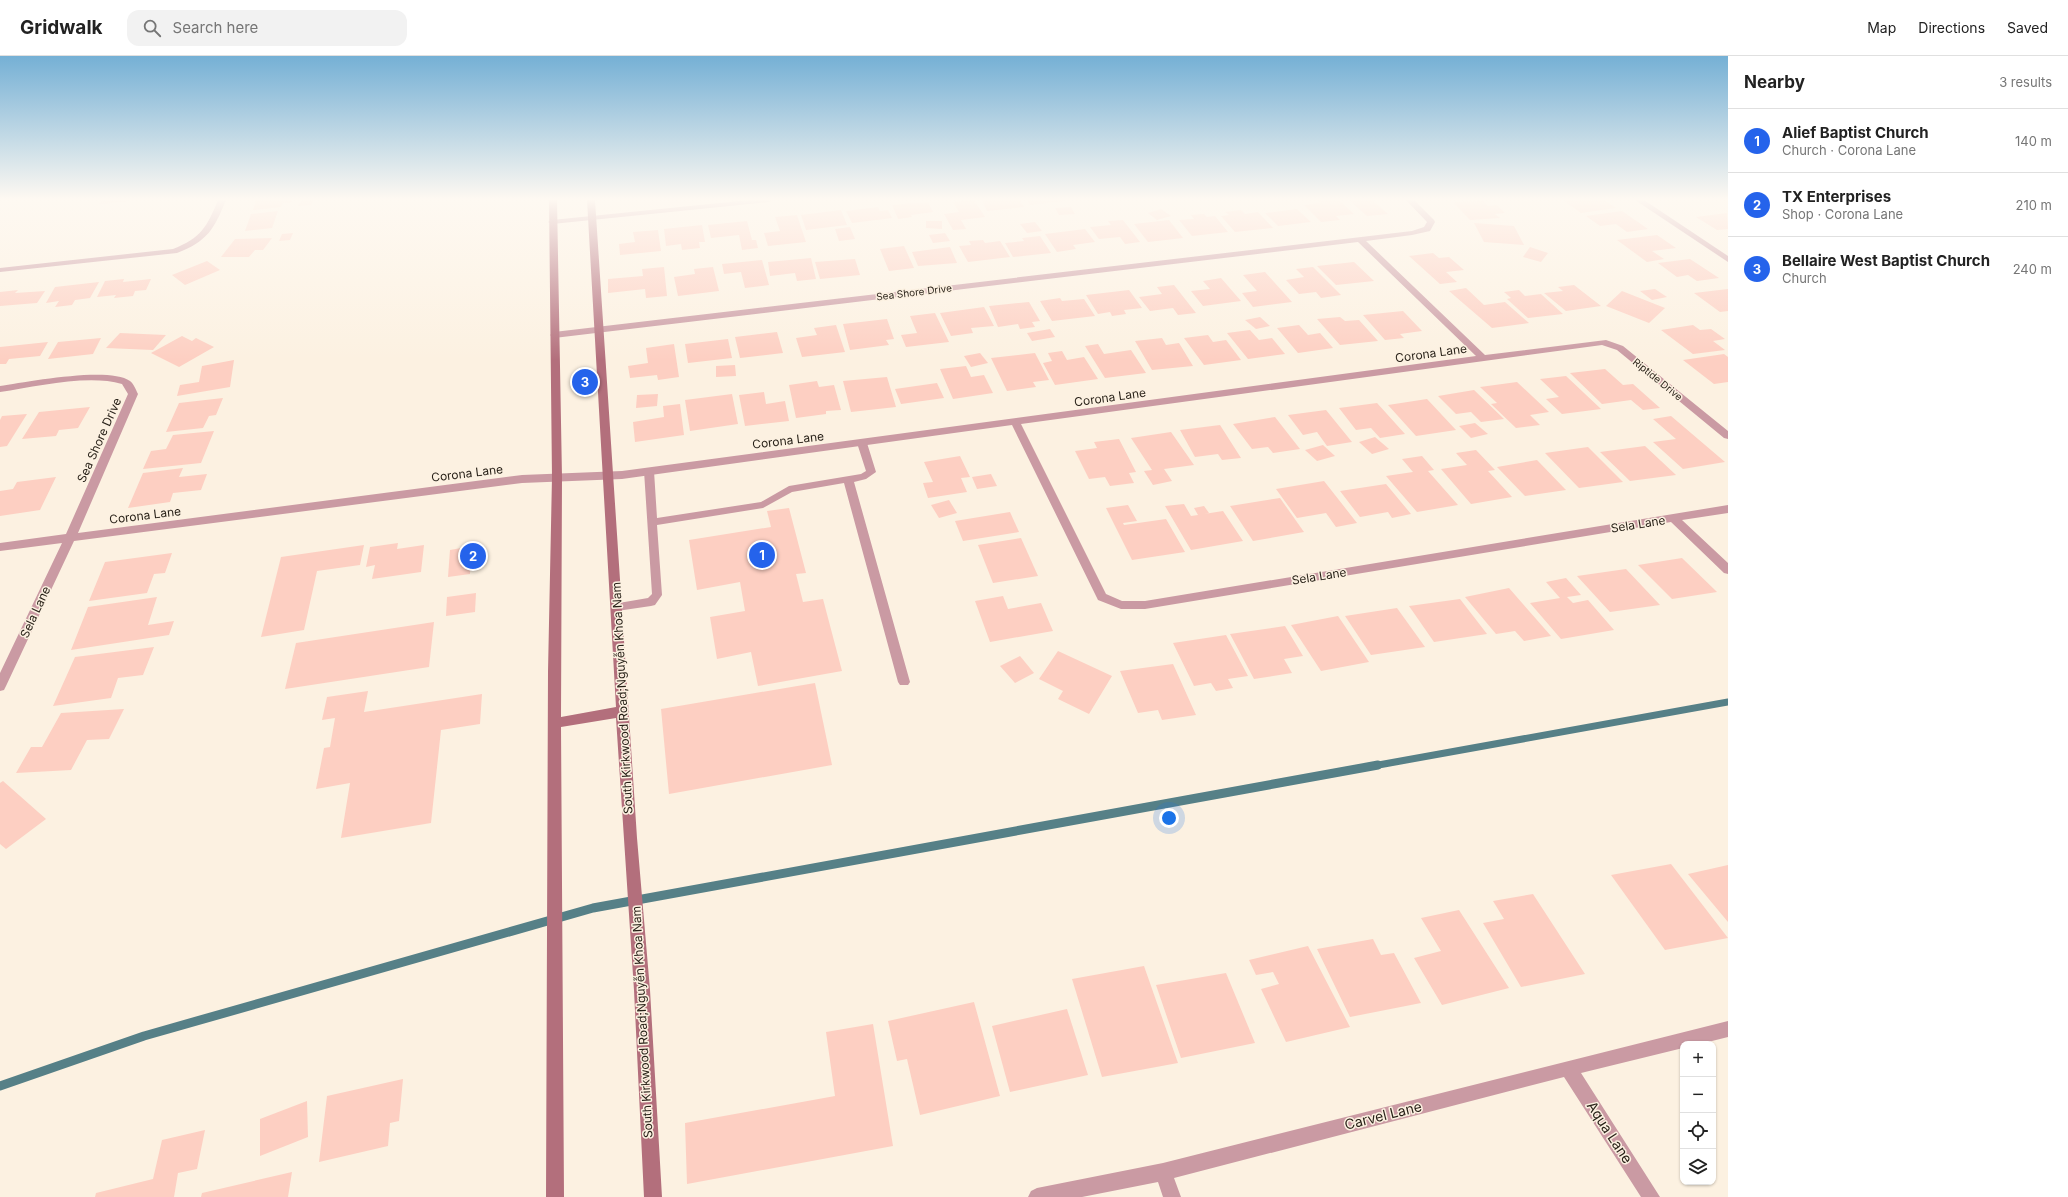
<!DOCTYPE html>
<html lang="en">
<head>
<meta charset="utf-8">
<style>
	:root { --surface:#fff; --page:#f2f2f2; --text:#222; --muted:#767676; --line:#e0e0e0; --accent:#2563eb }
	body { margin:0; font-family:Inter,sans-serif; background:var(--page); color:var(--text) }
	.controls { position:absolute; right:12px; bottom:12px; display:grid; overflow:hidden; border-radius:8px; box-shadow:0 1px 3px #0004 }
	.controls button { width:36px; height:36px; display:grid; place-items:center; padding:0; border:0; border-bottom:1px solid var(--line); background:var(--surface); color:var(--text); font:20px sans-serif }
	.you { position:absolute; left:1169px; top:762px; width:14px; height:14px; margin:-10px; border:3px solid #fff; border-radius:50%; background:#1a73e8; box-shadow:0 0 0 6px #1a73e833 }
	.badge { display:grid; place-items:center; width:26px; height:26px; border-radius:50%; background:var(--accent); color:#fff; font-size:13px; font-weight:700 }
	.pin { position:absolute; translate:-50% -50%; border:2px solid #fff; box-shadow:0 1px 4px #0006 }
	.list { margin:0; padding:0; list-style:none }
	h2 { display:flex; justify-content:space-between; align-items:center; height:52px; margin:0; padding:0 16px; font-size:17px }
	h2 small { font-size:13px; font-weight:400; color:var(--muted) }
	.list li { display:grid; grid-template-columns:26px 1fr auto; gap:12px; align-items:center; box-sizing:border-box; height:64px; padding:0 16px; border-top:1px solid var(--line) }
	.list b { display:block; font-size:15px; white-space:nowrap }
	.list p { margin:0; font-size:13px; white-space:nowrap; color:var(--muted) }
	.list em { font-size:13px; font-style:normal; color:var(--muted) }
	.icon { flex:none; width:22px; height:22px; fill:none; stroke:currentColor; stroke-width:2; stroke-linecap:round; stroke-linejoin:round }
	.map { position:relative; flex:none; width:1728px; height:1141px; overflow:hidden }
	header { display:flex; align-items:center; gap:24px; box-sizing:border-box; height:56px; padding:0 20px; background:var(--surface); border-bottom:1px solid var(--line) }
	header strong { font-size:19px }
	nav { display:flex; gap:22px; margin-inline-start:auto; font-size:14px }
	.search { width:280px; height:36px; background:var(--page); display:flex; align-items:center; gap:10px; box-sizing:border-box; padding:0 14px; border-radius:12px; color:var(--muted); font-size:15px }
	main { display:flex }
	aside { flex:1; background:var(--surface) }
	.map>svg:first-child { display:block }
</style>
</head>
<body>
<header>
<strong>Gridwalk</strong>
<div class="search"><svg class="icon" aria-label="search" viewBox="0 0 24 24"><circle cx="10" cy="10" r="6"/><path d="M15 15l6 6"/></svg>Search here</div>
<nav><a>Map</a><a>Directions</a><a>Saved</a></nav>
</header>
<main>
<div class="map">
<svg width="1728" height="1141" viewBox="0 0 1728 1141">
	<rect width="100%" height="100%" fill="#fcf1e1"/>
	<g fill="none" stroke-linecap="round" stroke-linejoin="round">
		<path stroke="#568087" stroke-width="7" d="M1373 710 1728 646"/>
		<path stroke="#568087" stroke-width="9" d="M0 1030 144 980 593 852 1378 709"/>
	</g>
	<g fill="#fdcfc2">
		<path d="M102 144H127L125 146 99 148Z"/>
		<path d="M256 144H292L291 147H283L281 151 253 154Z"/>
		<path d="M301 144H314L311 149 298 150Z"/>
		<path d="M974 144 985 161 961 164 966 173 953 174 944 158 959 156 953 146Z"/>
		<path d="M982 144H1020L1024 151 987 155Z"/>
		<path d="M1027 144H1065V145L1030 149Z"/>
		<path d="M1317 144H1339L1354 158 1336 160 1340 164 1321 166 1304 149 1321 147Z"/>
		<path d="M1349 144H1372L1388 158 1367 160Z"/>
		<path d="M1563 144H1604L1616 152 1581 157Z"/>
		<path d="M1483 145 1488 150 1497 149 1505 157 1495 158 1500 162 1470 164 1453 146Z"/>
		<path d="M928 146 933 156 911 159 912 161 898 163 892 149Z"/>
		<path d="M878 151 880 155 888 154 892 162 852 167 846 155Z"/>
		<path d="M1071 151 1075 158 1059 159 1055 152Z"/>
		<path d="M1161 153 1171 160 1157 164 1148 157Z"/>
		<path d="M1297 153 1311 166 1278 170 1265 157Z"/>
		<path d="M841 154 847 169 806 174 801 159Z"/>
		<path d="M1241 154 1245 158 1258 156 1273 172 1235 176 1221 160 1229 159 1225 156Z"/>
		<path d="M278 155 272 172 245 175 251 158Z"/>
		<path d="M1622 155 1648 173 1627 176 1616 168 1600 170 1586 160Z"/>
		<path d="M1727 157 1728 173 1717 174 1696 161Z"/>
		<path d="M1204 158 1207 161 1215 160 1228 176 1192 180 1179 164 1194 163 1191 159Z"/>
		<path d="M797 159 806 186 768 190 764 177 780 175 775 161Z"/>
		<path d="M1123 164 1140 186 1125 188 1120 181 1099 183 1090 171 1111 169 1108 165Z"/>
		<path d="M1169 164 1183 182 1148 186 1134 168Z"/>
		<path d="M747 165 752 184H756L758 192 742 194 739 179 711 182 708 169Z"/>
		<path d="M926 165H942V173L926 172Z"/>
		<path d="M1035 166 1042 175 1027 177 1020 168Z"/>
		<path d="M1474 167 1514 170 1524 189 1484 186Z"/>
		<path d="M702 169 705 186H699L700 192 682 194 681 188 666 190 664 173Z"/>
		<path d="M850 171 855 183 839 185 835 173Z"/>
		<path d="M1085 173 1095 186 1073 189 1076 193 1057 196 1045 178Z"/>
		<path d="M658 174 661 195 620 199 619 188 635 186 633 176Z"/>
		<path d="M293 177 290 184 279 185 282 178Z"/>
		<path d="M945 177 950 185 933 187 929 179Z"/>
		<path d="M1657 179 1676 192 1652 195 1664 203 1647 206 1617 184Z"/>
		<path d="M1040 180 1051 197 1013 201 1005 187 1024 185 1022 182Z"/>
		<path d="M272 182 263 194H255L249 201H221L235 183Z"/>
		<path d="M983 184 985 187 1000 185 1010 201 968 206 959 190 971 189 969 185Z"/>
		<path d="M904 190 914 212 889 215 880 193Z"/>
		<path d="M950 191 957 207 918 210 912 196Z"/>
		<path d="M1530 191 1548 197 1541 206 1523 201Z"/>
		<path d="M1433 197 1439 202 1449 201 1464 214 1446 216 1457 226 1440 228 1409 200Z"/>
		<path d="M811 202 816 223 797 225 795 217 770 220 768 206Z"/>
		<path d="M855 203 860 219 820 223 815 206Z"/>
		<path d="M1690 203 1719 222 1697 225 1688 219 1677 221 1658 207Z"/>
		<path d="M762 204 769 229 745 232 741 216 724 218 722 208Z"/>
		<path d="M207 205 220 214 185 229 172 219Z"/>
		<path d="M1354 206 1374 225 1336 229 1317 210Z"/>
		<path d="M664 211 667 240 646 242 645 233 608 237V223L643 220 642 213Z"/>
		<path d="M713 211 719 235 678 240 674 221 695 218 694 213Z"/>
		<path d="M1313 211 1341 239 1321 242 1316 236 1299 238 1286 224 1304 221 1296 213Z"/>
		<path d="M1265 216 1292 246 1253 251 1242 237 1257 235 1243 219Z"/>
		<path d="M1221 222 1241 245 1203 250 1191 235 1210 233 1203 225Z"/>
		<path d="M124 223 123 226 151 223 146 234 135 235 133 240 114 242 116 239 97 241 105 225Z"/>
		<path d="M99 226 90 242 75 244 72 249 55 251 59 245 46 247 55 231Z"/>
		<path d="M1174 229 1196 257 1178 259 1173 252 1150 255 1139 241 1162 238 1157 231Z"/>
		<path d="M1574 229 1601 250 1566 255 1544 237 1563 235 1558 231Z"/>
		<path d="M1466 232 1484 249 1505 246 1529 267 1492 272 1449 235Z"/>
		<path d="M1655 233 1667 241 1652 244 1640 235Z"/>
		<path d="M1728 233V255L1720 256 1694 237Z"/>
		<path d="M18 234 15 237 45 235 37 247 0 250V236Z"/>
		<path d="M1129 234 1142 252 1124 254 1126 258 1112 260 1110 256 1098 258 1086 239Z"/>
		<path d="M1519 234 1525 240 1541 238 1563 258 1528 262 1507 243 1511 242 1504 236Z"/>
		<path d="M1622 235 1665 252 1649 267 1606 250Z"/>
		<path d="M1060 242 1062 245 1084 243 1095 260 1052 265 1040 245Z"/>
		<path d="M1029 246 1040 265 1032 266 1035 271 1020 273 1018 268 998 271 989 250Z"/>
		<path d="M984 251 994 270 971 272 973 277 951 280 940 257Z"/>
		<path d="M1403 255 1422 275 1400 278 1404 282 1385 284 1363 259Z"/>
		<path d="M935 257 949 286 906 291 901 279 917 277 910 260Z"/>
		<path d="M1260 261 1270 270 1256 273 1245 264Z"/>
		<path d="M1340 261 1345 265 1359 264 1378 285 1340 289 1317 263Z"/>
		<path d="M887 263 894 283 886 284 889 289 850 294 843 268Z"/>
		<path d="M836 269 845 296 802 301 796 282 817 279 814 272Z"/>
		<path d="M1299 269 1308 279 1320 277 1333 292 1298 297 1277 272Z"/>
		<path d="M1693 269 1700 274 1711 273 1725 283 1713 285 1725 294 1693 298 1661 274Z"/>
		<path d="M1050 273 1055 281 1032 285 1027 277Z"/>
		<path d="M1250 274 1259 284 1272 282 1285 298 1248 303 1227 277Z"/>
		<path d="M777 276 783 297 740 302 735 281Z"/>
		<path d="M120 277 166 279 153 294 106 292Z"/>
		<path d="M1208 279 1213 286 1226 284 1241 304 1204 309 1184 282Z"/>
		<path d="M182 280 192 285 196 282 214 291 179 311 151 297Z"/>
		<path d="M101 282 93 298 48 303 58 286Z"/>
		<path d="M1162 282 1166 289 1179 287 1193 310 1152 314 1135 285Z"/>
		<path d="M728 283 732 302 688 307 685 288Z"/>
		<path d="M48 286 40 300 9 303 6 308H0V291Z"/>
		<path d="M674 288 679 321 658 324 657 319 630 322 628 310 648 307 646 292Z"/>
		<path d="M1098 288 1104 298 1131 294 1146 317 1105 322 1085 290Z"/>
		<path d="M1062 295 1067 304 1084 301 1098 323 1055 329 1043 307 1052 305 1048 297Z"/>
		<path d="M980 297 988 307 971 311 964 300Z"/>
		<path d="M1035 297 1049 324 1033 326 1036 331 1007 335 991 302Z"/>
		<path d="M1724 298 1728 301V326L1714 328 1683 304Z"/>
		<path d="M234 304 230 331 177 340 180 329 199 326 202 310Z"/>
		<path d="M735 309 736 320 716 321V310Z"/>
		<path d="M966 310 971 321 984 319 993 337 953 343 940 313Z"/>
		<path d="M1605 313 1623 329 1633 328 1660 352 1643 354 1631 344 1602 348 1570 317Z"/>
		<path d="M1566 320 1601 353 1562 358 1546 343 1559 341 1540 323Z"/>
		<path d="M887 321 896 351 851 356 843 325Z"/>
		<path d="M817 325 819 331 834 329 841 354 826 355V358L796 362 789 329Z"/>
		<path d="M1517 326 1549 356 1530 359 1540 369 1516 372 1491 348 1497 347 1480 331Z"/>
		<path d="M937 327 944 342 901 348 895 333Z"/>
		<path d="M1474 334 1504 363 1481 366 1471 356 1456 358 1438 340Z"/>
		<path d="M764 336 766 348 785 345 789 365 745 370 739 339Z"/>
		<path d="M658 338 657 350 636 352 637 339Z"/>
		<path d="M732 338 738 368 690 375 685 344Z"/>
		<path d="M223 342 216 359 209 360 203 372 166 376 179 347Z"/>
		<path d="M1427 343 1456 374 1416 380 1388 349Z"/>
		<path d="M1377 347 1405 378 1380 382 1371 372 1356 374 1339 352Z"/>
		<path d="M680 348 684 379 635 386 633 366 664 361 663 350Z"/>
		<path d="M90 351 78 372 59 374 56 380 22 383 39 356Z"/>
		<path d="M1326 354 1352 386 1327 390 1317 376 1303 379 1288 359Z"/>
		<path d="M27 358 7 390 0 391V364L2 360Z"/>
		<path d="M1671 360 1725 406 1683 413 1653 386 1676 383 1653 363Z"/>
		<path d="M1275 361 1300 393 1273 397 1268 391 1252 393 1233 368Z"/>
		<path d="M1475 367 1488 378 1471 382 1459 370Z"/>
		<path d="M1220 369 1241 402 1222 404 1218 398 1195 401 1180 374Z"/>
		<path d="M214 375 201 407 143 413 151 395 166 393 173 379Z"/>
		<path d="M1171 376 1194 409 1164 413 1172 425 1153 429 1144 415 1152 414 1131 382Z"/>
		<path d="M1375 381 1389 393 1372 398 1359 386Z"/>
		<path d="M1119 383 1136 416 1129 417 1134 427 1110 430 1105 421 1089 423 1075 395 1097 392 1094 386Z"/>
		<path d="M1323 389 1335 400 1317 405 1305 394Z"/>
		<path d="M1645 390 1676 419 1630 425 1600 396Z"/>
		<path d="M1588 391 1623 426 1579 432 1545 397Z"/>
		<path d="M1476 394 1495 414 1488 415 1512 441 1471 448 1441 413 1467 409 1456 397Z"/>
		<path d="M960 400 970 421 961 422 967 436 928 442 923 427 933 426 924 406Z"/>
		<path d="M1422 400 1434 414 1428 415 1458 449 1417 456 1386 420 1413 416 1402 403Z"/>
		<path d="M1537 404 1566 434 1525 440 1497 411Z"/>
		<path d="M183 412 179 421 207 418 201 434 173 437 170 446 128 452 143 417Z"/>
		<path d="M991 418 997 430 977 433 972 421Z"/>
		<path d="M56 421 40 454 0 460V435L13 433 17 426Z"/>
		<path d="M1324 425 1357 467 1336 471 1326 457 1297 462 1276 433Z"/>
		<path d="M1386 428 1411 458 1392 462 1388 456 1360 461 1340 435Z"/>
		<path d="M1280 442 1304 476 1253 485 1230 450Z"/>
		<path d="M949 444 957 457 939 462 931 449Z"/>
		<path d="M1184 448 1191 460 1198 459 1194 452 1204 450 1209 457 1204 458 1223 455 1243 485 1191 494 1165 450Z"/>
		<path d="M1128 449 1137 465 1123 467 1124 469 1166 463 1185 496 1132 504 1106 452Z"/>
		<path d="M789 452 806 517 796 518 803 546 823 543 842 615 758 630 751 596 717 603 710 561 745 555 740 526 697 534 689 484 771 471 767 455Z"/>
		<path d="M1010 456 1019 476 963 485 955 465Z"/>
		<path d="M1021 482 1038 520 993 527 978 489Z"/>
		<path d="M398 487 397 493 424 489 421 516 372 523 375 509 366 511 370 491Z"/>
		<path d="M364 489 360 509 317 515 304 574 261 581 281 501Z"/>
		<path d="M472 490 470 518 448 521 450 494Z"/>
		<path d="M172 497 165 517 154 518 147 537 89 545 105 506Z"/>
		<path d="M1682 502 1717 536 1672 543 1638 509Z"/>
		<path d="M1626 513 1660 549 1610 556 1577 520Z"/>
		<path d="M1566 522 1581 539 1567 541 1573 547 1588 544 1614 574 1561 583 1530 547 1560 542 1546 526Z"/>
		<path d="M1509 532 1551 580 1524 585 1515 575 1496 578 1465 541Z"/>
		<path d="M476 537 475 556 446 560 447 541Z"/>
		<path d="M1003 540 1008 553 1041 547 1053 575 990 586 975 545Z"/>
		<path d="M157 541 148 569 174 565 169 579 71 594 88 551Z"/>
		<path d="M1460 543 1487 578 1434 586 1409 550Z"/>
		<path d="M1397 552 1425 591 1371 599 1345 560Z"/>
		<path d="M1338 560 1369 606 1321 615 1291 569Z"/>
		<path d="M434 566 429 611 285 633 296 587Z"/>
		<path d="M1285 570 1303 600 1284 603 1292 617 1254 623 1230 578Z"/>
		<path d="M1226 579 1248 620 1228 623 1233 632 1216 635 1211 627 1194 630 1173 587Z"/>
		<path d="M154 591 143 619 118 622 111 642 53 650 75 601Z"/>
		<path d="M1058 595 1112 620 1089 658 1058 643 1063 635 1039 623Z"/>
		<path d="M1020 600 1034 617 1015 627 1000 610Z"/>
		<path d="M1173 608 1196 659 1162 664 1158 654 1138 657 1120 615Z"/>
		<path d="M815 627 832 709 669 738 661 653Z"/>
		<path d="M368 635 364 656 482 638 480 668 441 674 431 767 341 782 350 727 316 733 324 692 330 691 335 662 322 664 327 641Z"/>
		<path d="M124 653 109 683 87 684 71 714 16 717 31 691H42L61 657Z"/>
		<path d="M3 725 46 763 6 793 0 788V727Z"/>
		<path d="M1671 808 1728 882 1665 894 1611 819Z"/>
		<path d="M1728 809V866L1688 818Z"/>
		<path d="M1533 838 1585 918 1521 931 1483 867 1504 863 1493 845Z"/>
		<path d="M1459 854 1509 932 1442 949 1414 902 1441 895 1421 862Z"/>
		<path d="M1373 883 1381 899 1394 897 1421 947 1350 961 1317 893Z"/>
		<path d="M1308 890 1350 971 1286 986 1261 933 1279 928 1273 916 1256 919 1249 904Z"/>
		<path d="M1144 910 1178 1007 1102 1021 1072 923Z"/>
		<path d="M1226 917 1255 987 1181 1002 1156 929Z"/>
		<path d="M974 946 1000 1040 920 1059 907 1003 897 1005 888 965Z"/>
		<path d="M1067 953 1088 1019 1010 1036 992 970Z"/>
		<path d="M873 968 893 1090 687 1128 685 1067 835 1040 826 976Z"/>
		<path d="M403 1023 399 1065 390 1067 388 1090 319 1106 327 1040Z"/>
		<path d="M307 1045 308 1081 260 1100V1063Z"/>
		<path d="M205 1074 197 1113 178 1117 174 1141H95L96 1137 153 1123 162 1084Z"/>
		<path d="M292 1116 288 1141H201L202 1137Z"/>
	</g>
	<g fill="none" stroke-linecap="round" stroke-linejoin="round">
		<path fill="#ca9aa3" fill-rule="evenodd" d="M862 384 867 387 876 416 866 423 854 426 910 626 908 629H900L898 626 844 427 792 436 763 452 657 469 662 539 655 549 651 550 617 555 613 554 612 551 613 548 648 542 652 538 644 415 646 413H652L654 415 657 462 761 446 789 430 861 418 866 415 857 387Z"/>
		<g fill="#ca9aa3" fill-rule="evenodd">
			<path d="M218 144H226C214 173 208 185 177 197L0 216V212L173 193C201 182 207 171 218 144Z"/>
			<path d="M749 144H773L769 146 552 168 548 166 552 164Z"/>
			<path d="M1406 144H1414L1434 164 1435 166 1430 175 1412 179 1366 185 1485 299 1606 284 1623 290 1728 375V383L1724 382 1617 294 1602 289 1021 368 1106 538 1122 545H1145L1728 449V457L1682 464 1728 507V518L1724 517 1671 466 1145 553H1121L1098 544 1012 369 622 423 522 427 74 485 6 630 4 634 0 635V617L62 487 0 495V487L66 478 128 338 122 328C87 318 36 331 0 336V330C27 326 109 310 130 325 134 328 136 334 138 338L78 477 522 419 622 415 1476 300 1358 186 554 282 550 279 554 276 1412 175 1424 171 1427 166Z"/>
			<path d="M1635 144H1644L1728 200V206Z"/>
			<path d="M1728 965V981L1700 988H1683V992L1581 1017 1660 1141H1641L1564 1021 1174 1122 1181 1141H1163L1158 1126 1082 1141H1028L1031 1135 1037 1132 1163 1107Z"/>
		</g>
		<path fill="#b36f7c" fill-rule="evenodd" d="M549 144H557L562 421 561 661 616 651 587 144H595L637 782 650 934 662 1141H644L634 934 616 662 561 671 564 1141H546L548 616 552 421Z"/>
	</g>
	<linearGradient id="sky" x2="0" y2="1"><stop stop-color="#75b0d5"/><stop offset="0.47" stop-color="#fef9f2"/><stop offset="1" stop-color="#fef9f2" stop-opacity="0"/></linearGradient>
	<rect width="1728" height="304" fill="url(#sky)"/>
	<g text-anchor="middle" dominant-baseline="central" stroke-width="3" stroke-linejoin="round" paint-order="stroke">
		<g font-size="10" fill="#261f16" stroke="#fcf1e1">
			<text transform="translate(914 236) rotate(-7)">Sea Shore Drive</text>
			<text transform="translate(1658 323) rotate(39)">Riptide Drive</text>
		</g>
		<g font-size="12" fill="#261f16" stroke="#fcf1e1">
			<text transform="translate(1431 297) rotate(-8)">Corona Lane</text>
			<text transform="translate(1110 341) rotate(-8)">Corona Lane</text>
			<text transform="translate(99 384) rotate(-66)">Sea Shore Drive</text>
			<text transform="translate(788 384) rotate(-7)">Corona Lane</text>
			<text transform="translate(467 417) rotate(-7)">Corona Lane</text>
			<text transform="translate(145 459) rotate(-7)">Corona Lane</text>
			<text transform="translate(1638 468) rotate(-9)">Sela Lane</text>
			<text transform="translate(1319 520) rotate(-9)">Sela Lane</text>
			<text transform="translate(35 556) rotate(-65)">Sela Lane</text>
			<text transform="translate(622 642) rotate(-93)">South Kirkwood Road;Nguyễn Khoa Nam</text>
			<text transform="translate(642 966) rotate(-93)">South Kirkwood Road;Nguyễn Khoa Nam</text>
		</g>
		<g font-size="14" fill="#261f16" stroke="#fcf1e1">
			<text transform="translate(1383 1059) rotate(-14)">Carvel Lane</text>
			<text transform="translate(1610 1076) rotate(57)">Aqua Lane</text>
		</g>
	</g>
</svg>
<div class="controls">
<button>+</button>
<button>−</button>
<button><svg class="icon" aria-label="locate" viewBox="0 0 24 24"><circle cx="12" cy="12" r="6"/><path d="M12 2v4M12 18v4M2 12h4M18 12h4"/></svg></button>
<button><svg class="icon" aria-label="layers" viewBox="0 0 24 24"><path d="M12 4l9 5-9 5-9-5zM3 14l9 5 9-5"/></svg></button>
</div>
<div class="you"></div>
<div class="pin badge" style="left:762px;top:499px">1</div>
<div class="pin badge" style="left:473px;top:500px">2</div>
<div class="pin badge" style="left:585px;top:326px">3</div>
</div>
<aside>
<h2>Nearby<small>3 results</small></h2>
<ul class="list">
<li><span class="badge">1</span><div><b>Alief Baptist Church</b><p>Church · Corona Lane</p></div><em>140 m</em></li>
<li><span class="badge">2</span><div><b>TX Enterprises</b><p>Shop · Corona Lane</p></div><em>210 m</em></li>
<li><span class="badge">3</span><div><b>Bellaire West Baptist Church</b><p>Church</p></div><em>240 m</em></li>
</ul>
</aside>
</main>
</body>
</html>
